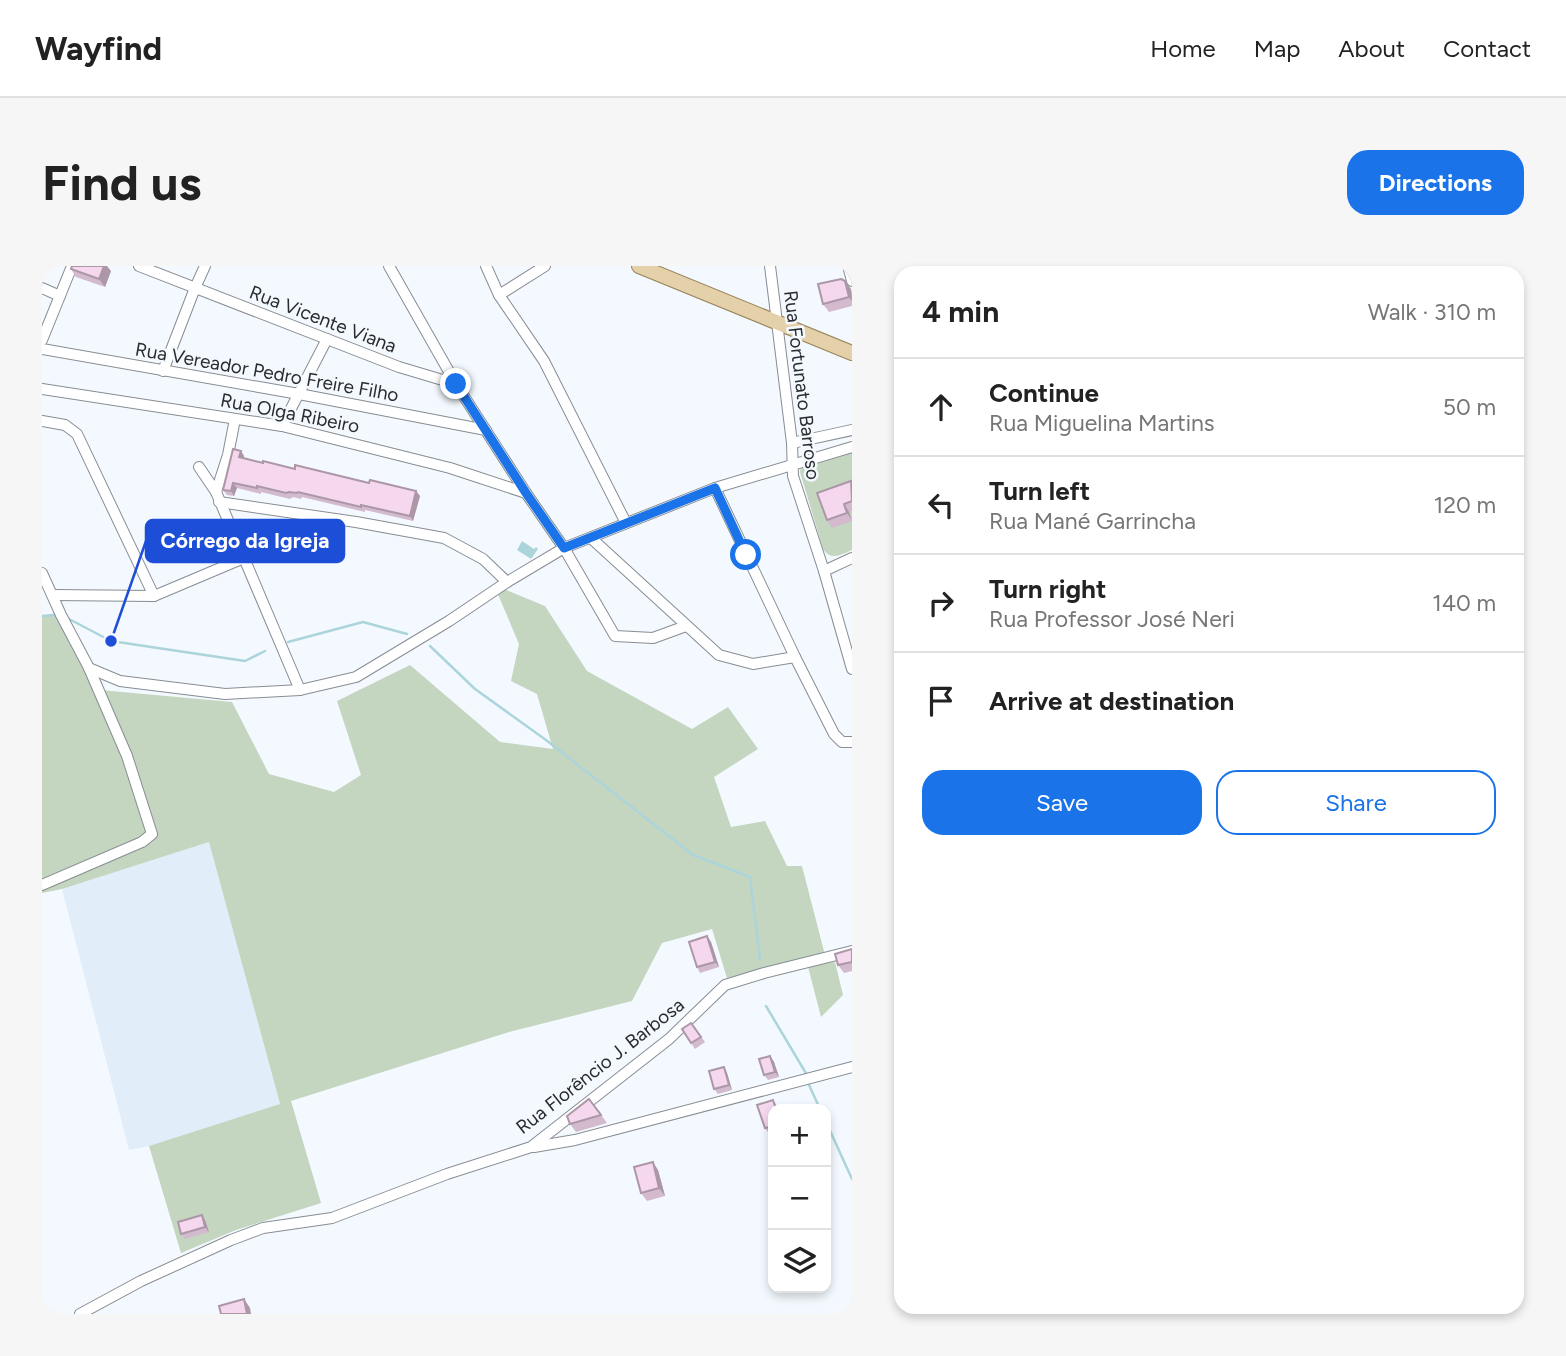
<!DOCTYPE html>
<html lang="en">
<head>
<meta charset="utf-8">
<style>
	:root { --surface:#fff; --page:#f6f6f6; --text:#222; --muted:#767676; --line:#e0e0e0; --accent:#1a73e8 }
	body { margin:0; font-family:Figtree,sans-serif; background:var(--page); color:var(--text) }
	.controls { position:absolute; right:21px; bottom:21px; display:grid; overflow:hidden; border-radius:14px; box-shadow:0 4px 10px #0003 }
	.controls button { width:63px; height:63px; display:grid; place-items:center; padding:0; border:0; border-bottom:2px solid var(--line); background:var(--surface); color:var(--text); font:35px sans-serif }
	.stop { position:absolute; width:21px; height:21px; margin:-16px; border:5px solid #1a73e8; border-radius:50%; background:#fff }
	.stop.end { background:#1a73e8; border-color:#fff; box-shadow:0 2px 7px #0008 }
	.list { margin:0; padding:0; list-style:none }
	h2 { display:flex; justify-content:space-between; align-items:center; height:91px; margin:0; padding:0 28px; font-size:30px }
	h2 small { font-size:23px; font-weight:400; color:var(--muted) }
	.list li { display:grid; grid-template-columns:46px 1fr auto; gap:21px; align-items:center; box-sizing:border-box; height:98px; padding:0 28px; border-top:2px solid var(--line) }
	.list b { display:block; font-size:26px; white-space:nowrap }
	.list p { margin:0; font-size:23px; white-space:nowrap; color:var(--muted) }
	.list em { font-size:23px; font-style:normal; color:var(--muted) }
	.actions { display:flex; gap:14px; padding:21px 28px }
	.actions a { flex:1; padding:16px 0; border:2px solid var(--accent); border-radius:21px; text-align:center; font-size:24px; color:var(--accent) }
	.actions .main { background:var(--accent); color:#fff }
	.icon { flex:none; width:38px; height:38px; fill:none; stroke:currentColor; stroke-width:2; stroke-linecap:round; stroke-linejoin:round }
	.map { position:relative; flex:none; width:810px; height:1048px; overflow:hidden; border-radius:21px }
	header { display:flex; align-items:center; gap:42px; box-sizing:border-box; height:98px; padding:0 35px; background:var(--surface); border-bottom:2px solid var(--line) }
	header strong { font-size:33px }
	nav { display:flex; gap:38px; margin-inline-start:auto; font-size:24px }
	.intro { display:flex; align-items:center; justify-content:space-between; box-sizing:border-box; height:168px; padding:0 42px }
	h1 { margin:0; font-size:49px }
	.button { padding:18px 32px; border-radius:21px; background:var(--accent); color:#fff; font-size:24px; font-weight:700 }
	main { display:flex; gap:42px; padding:0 42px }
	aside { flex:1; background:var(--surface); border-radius:21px; box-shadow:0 4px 10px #0003 }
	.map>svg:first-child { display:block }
</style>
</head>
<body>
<header>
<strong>Wayfind</strong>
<nav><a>Home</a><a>Map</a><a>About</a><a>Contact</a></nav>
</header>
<div class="intro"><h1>Find us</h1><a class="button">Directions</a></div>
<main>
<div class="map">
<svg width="810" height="1048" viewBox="0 0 810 1048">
	<rect width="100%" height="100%" fill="#f3f9fe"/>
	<path fill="#e1eefa" d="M167 576 238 839 107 880 87 884 20 623Z"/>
	<g fill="#c4d5c0">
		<path d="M810 185V284C799 289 789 295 781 283L758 206 759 201Z"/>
		<path d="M452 319 503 340 545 405 650 463 686 441 716 483 672 511 689 561 723 555 745 600H760L785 697 793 696 801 729 779 751 764 693 685 712 670 663 620 677 590 735 467 766 249 835 279 937 194 964 139 987 107 880 238 838 167 576 20 623 0 627V350L14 347 58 424 190 436 227 508 292 526 319 509 295 435 368 399 458 476 511 483 495 428 469 415 477 378Z"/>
	</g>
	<path fill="#acd5db" d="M480 275 492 283 494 281 496 283 489 293 475 284Z"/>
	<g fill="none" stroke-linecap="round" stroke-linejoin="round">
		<g stroke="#acd5db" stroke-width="2.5">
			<path d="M0 350 14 349"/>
			<path d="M27 353 69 375 203 395 223 385"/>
			<path d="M246 376 321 356 365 368"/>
			<path d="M388 380 433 423 504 474 651 589 708 611 718 693"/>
			<path d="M724 740 765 809"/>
			<path d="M767 819 778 843"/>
			<path d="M784 856 810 913"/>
		</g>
		<defs>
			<g id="minor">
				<path d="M97 0 357 101 414 118"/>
				<path d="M347 0 414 118 484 227 522 282 573 370 611 372 644 360"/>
				<path d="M444 0 457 29 502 95 584 257"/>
				<path d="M728 0 750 177 751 210 782 305 810 403"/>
				<path d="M806 0 810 15"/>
				<path d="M0 22 18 30"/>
				<path d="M457 29 503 0"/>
				<path d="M0 74 30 0"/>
				<path d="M0 83 257 128 444 164"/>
				<path d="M121 105 153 22 163 0"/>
				<path d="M0 123 240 160 408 202 484 227"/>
				<path d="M0 155 23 159 35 168 112 330"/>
				<path d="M240 160 285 73"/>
				<path d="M750 177 810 164"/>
				<path d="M157 201 174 226 258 424"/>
				<path d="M673 222 753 391 792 468 800 476H810"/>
				<path d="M174 226 186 189 193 153"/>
				<path d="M177 236 314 256 402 272 441 293 465 316"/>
				<path d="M549 272 677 389 711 398 753 391"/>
				<path d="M782 305 810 292"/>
				<path d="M0 307 19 349 47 402 85 490 110 568 100 576 0 619"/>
				<path d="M11 329 112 330 202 292"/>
				<path d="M47 402 78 415 183 428 258 424 314 411 407 355 465 316 522 282 673 222 810 181"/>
				<path d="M492 881 533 874 810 801"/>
				<path d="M38 1048 99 1015 189 974 221 962 290 952 405 908 489 881 627 773 683 719 722 707 810 685"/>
			</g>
			<path id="major" d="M597 0 810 87"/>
		</defs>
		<use href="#minor" stroke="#878d93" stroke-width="12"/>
		<use href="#major" stroke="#978359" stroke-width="16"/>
		<use href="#minor" stroke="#fff" stroke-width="10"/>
		<use href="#major" stroke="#e4d0a9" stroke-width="14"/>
	</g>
	<g fill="#d3bacd">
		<path d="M29 3 69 5 63 21 34 11Z"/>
		<path d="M809 23 810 28V40L787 46 781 38Z"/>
		<path d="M199 185 202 190V193L327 217 374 225 378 230 371 255 323 244V246L260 231 259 233 251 231 248 233 219 226V228L195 222 192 230 185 229 181 224Z"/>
		<path d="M810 217V245L807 246 810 255 790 262 785 254Z"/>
		<path d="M665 670 669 676 677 701 658 707 655 701Z"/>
		<path d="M810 683V705L802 707 796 699Z"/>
		<path d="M649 757 663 776 653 783 640 763Z"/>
		<path d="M728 790 732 796 737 811 726 814 722 809Z"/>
		<path d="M682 801 685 807 690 824 676 828 672 823Z"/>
		<path d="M547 833 565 857 534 866 528 858Z"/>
		<path d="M731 834 737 843H731V870H729L723 862 715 839Z"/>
		<path d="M616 904 623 930 605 935 599 927Z"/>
		<path d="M163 954 167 966 143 973 139 968Z"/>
	</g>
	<g fill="#ac97a7">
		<path d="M62 0H65L69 5 63 21 57 13Z"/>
		<path d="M803 15 809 23 810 35 807 31Z"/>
		<path d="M199 185 202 190 201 197 197 191Z"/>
		<path d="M191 217 195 222 192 230 189 225Z"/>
		<path d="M374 225 378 230 371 255 368 250Z"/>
		<path d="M802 238 807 246 810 254 805 247Z"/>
		<path d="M665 670 669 676 677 701 673 696Z"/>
		<path d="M728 790 732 796 737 811 733 806Z"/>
		<path d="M682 801 685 807 690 824 687 819Z"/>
		<path d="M611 896 616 904 623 930 617 922Z"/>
		<path d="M160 949 163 954 167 966 163 961Z"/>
		<path d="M202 1033 208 1042 209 1048H205Z"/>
	</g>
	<g fill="#f5d8ee" stroke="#ac97a7" stroke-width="2">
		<path d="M30 0H62L57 13 29 3Z"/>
		<path d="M799 13 803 15 807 31 781 38 776 18Z"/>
		<path d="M191 183 199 185 197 191 221 197V195L253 203V199L327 217 328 214 374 225 368 250 319 239V241L256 226 255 227 247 226 244 227 215 220V222L191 217 189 225 181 224Z"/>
		<path d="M809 215 810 235 802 238 805 247 785 254 775 227Z"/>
		<path d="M665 670 673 696 655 701 647 676Z"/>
		<path d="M810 683V696L796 699 793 688Z"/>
		<path d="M649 757 659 771 649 777 640 763Z"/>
		<path d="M728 790 733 806 722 809 717 793Z"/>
		<path d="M682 801 687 819 672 823 667 805Z"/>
		<path d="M547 833 559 849 528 858 525 850Z"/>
		<path d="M731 834 734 843H731V860L723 862 715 839Z"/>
		<path d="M611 896 617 922 599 927 592 901Z"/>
		<path d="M160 949 163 961 139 968 136 956Z"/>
		<path d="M202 1033 205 1048H179L177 1040Z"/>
	</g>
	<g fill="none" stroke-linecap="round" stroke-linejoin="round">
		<path stroke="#1a73e8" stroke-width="9" d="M414 118 484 227 522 282 673 222 704 289"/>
	</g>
	<g text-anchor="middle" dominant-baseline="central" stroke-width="5" stroke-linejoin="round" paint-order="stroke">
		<g font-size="19" fill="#2a2d2f" stroke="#f3f9fe">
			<text transform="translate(281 53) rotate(21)">Rua Vicente Viana</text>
			<text transform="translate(225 106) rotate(10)">Rua Vereador Pedro Freire Filho</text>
			<text transform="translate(760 119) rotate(83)">Rua Fortunato Barroso</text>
			<text transform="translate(248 147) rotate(11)">Rua Olga Ribeiro</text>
			<text transform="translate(558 800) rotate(-38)">Rua Florêncio J. Barbosa</text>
		</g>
	</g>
	<path fill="none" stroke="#1d4ed8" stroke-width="2.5" d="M69 375L104 275"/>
	<circle fill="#1d4ed8" stroke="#f3f9fe" stroke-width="2.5" cx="69" cy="375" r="7"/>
	<rect fill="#1d4ed8" stroke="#1d4ed8" stroke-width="2.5" x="104" y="254" width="198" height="42" rx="7"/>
	<g font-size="21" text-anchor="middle" font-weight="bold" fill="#fff">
		<text x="203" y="282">Córrego da Igreja</text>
	</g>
</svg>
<div class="controls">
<button>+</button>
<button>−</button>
<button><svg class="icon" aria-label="layers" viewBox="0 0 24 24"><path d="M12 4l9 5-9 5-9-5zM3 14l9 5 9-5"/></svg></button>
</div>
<div class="stop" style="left:704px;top:289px"></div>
<div class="stop end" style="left:414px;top:118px"></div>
</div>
<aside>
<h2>4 min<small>Walk · 310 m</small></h2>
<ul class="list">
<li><svg class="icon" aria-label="ahead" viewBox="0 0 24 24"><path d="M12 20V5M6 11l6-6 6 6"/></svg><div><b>Continue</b><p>Rua Miguelina Martins</p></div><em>50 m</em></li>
<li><svg class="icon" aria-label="left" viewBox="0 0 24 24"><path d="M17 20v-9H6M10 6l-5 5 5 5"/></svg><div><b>Turn left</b><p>Rua Mané Garrincha</p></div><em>120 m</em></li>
<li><svg class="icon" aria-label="right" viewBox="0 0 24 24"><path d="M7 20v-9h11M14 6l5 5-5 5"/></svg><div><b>Turn right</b><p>Rua Professor José Neri</p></div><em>140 m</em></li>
<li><svg class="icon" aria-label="arrive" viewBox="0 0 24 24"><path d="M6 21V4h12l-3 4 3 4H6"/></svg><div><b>Arrive at destination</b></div></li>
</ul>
<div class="actions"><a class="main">Save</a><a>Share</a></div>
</aside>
</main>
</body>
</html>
